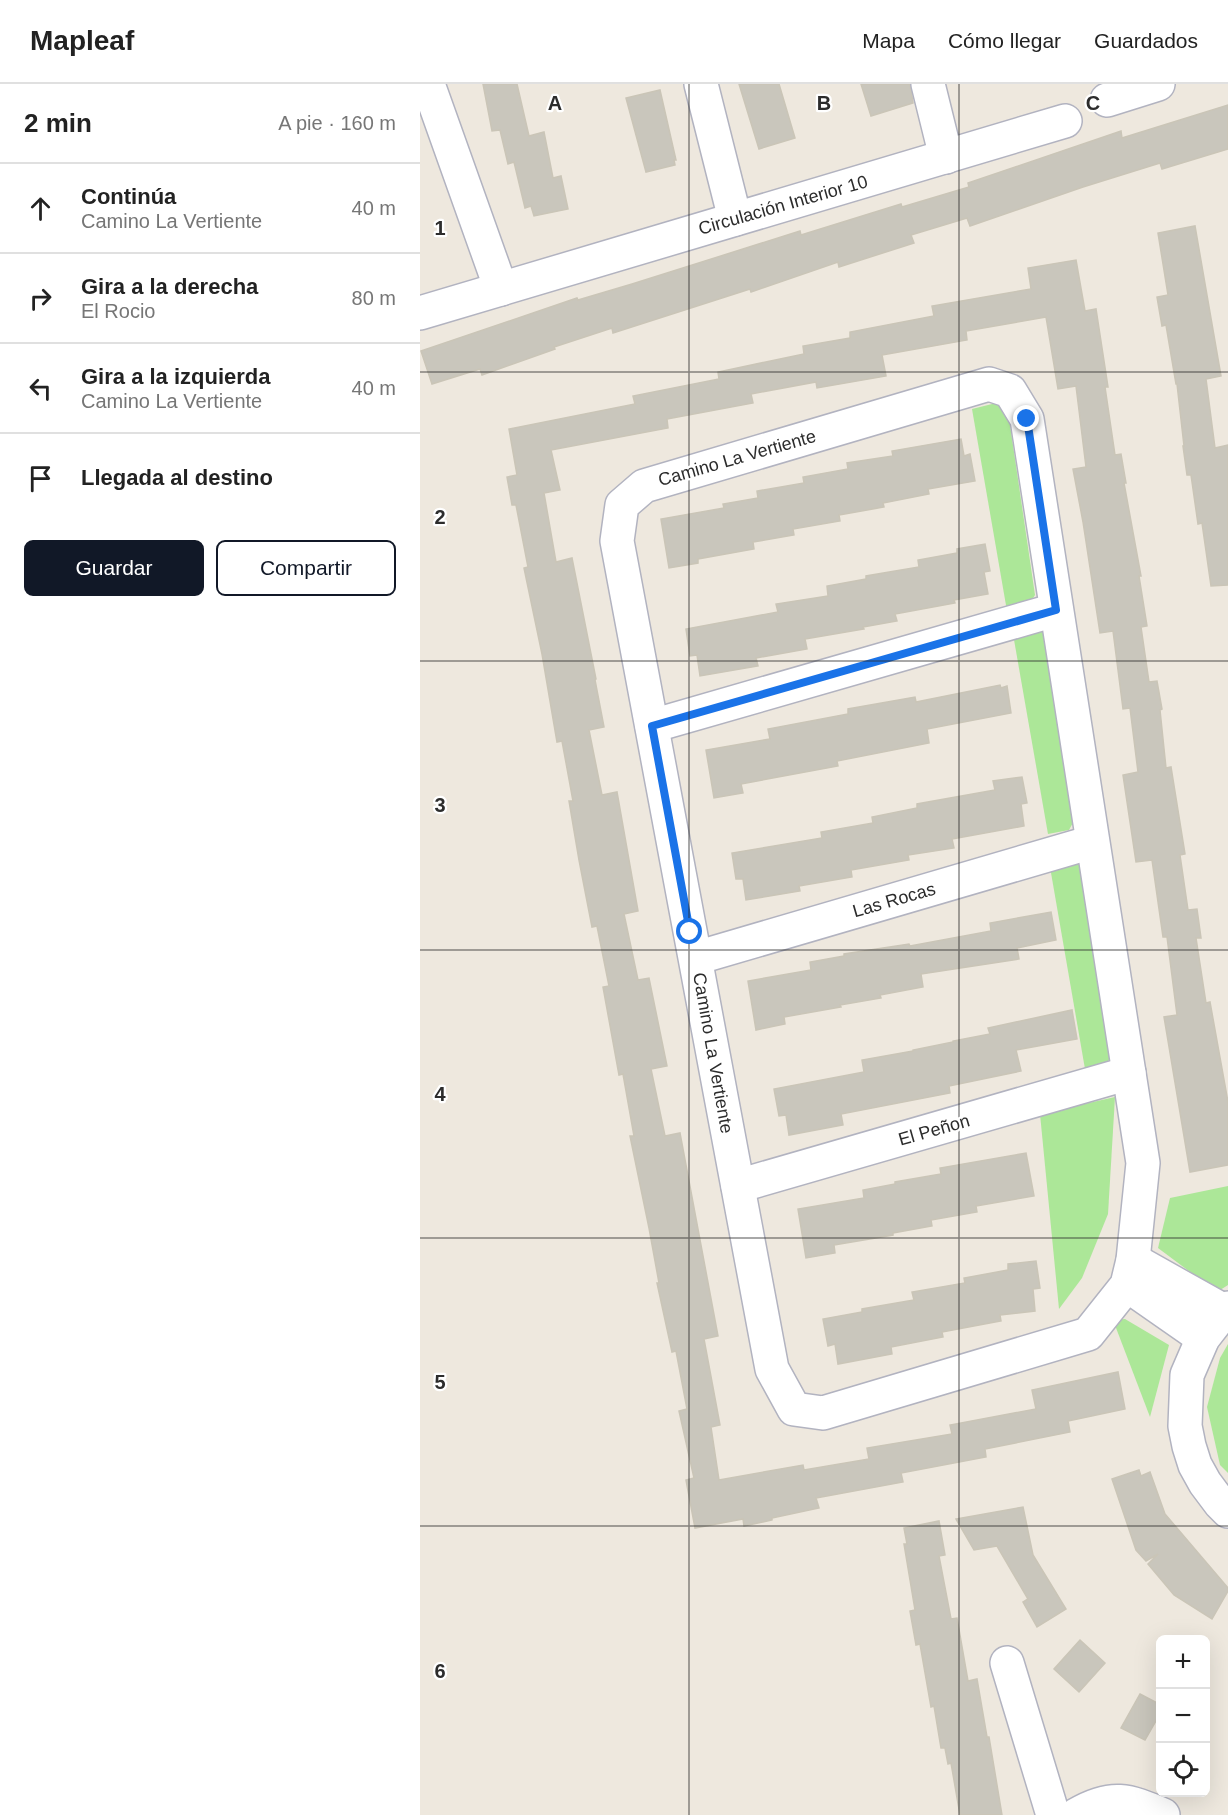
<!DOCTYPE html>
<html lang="es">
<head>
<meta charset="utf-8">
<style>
	:root { --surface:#fff; --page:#f6f6f6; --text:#222; --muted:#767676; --line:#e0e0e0; --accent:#111827 }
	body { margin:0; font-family:Arial,sans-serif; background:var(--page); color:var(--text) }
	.controls { position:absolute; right:18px; bottom:18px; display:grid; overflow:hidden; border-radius:9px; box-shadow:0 6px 24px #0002 }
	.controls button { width:54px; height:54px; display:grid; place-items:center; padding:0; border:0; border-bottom:2px solid var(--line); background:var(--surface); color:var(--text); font:30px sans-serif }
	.stop { position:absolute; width:18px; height:18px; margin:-14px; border:4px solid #1a73e8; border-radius:50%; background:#fff }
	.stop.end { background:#1a73e8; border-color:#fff; box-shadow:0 2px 6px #0008 }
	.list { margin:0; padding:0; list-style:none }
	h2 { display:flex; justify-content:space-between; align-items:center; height:78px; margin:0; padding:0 24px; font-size:26px }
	h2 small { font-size:20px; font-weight:400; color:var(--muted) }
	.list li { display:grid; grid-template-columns:39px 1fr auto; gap:18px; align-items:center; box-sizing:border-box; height:90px; padding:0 24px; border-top:2px solid var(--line) }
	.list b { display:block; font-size:22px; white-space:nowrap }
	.list p { margin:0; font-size:20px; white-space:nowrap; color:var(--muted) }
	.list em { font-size:20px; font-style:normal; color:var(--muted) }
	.actions { display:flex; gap:12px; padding:18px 24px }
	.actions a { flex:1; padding:14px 0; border:2px solid var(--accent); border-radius:9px; text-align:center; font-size:21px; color:var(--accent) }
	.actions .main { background:var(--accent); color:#fff }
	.icon { flex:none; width:33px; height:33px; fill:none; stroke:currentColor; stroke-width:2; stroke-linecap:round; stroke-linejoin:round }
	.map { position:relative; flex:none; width:808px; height:1731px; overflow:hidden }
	header { display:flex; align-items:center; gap:36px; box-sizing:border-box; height:84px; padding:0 30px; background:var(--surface); border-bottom:2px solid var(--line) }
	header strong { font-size:28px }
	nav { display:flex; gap:33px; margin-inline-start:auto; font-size:21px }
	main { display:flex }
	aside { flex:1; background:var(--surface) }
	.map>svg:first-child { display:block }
</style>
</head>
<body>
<header>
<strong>Mapleaf</strong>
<nav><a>Mapa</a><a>Cómo llegar</a><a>Guardados</a></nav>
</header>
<main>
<aside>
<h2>2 min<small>A pie · 160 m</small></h2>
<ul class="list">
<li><svg class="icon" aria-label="ahead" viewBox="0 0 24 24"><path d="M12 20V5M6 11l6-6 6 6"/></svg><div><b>Continúa</b><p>Camino La Vertiente</p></div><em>40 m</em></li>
<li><svg class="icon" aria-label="right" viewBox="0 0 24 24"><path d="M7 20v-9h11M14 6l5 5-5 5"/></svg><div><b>Gira a la derecha</b><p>El Rocio</p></div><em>80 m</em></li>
<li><svg class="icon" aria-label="left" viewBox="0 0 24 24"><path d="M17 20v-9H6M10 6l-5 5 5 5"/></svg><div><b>Gira a la izquierda</b><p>Camino La Vertiente</p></div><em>40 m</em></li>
<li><svg class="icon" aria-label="arrive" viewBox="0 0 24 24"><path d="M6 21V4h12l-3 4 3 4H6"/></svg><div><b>Llegada al destino</b></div></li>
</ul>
<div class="actions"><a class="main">Guardar</a><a>Compartir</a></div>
</aside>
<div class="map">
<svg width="808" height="1731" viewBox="0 0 808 1731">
	<rect width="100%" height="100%" fill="#eee8de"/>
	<g fill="#ace798">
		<path d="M576 319 588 327 615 511 608 522 587 527 552 325Z"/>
		<path d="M617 543 628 551 655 735 649 746 628 750 593 550Z"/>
		<path d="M654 778 666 785 693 970 686 980 665 985 630 783Z"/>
		<path d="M695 1013 688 1130 662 1194 639 1225 620 1030Z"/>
		<path d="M808 1102V1201L797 1208 738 1164 750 1114Z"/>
		<path d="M705 1235 749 1261 730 1333 693 1236Z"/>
		<path d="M808 1260V1389L800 1381 787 1323 800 1274Z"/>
	</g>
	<g fill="#c9c6bc" stroke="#cac5b7" stroke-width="1.5">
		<path d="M63 0H97L109 52 124 48 133 94 141 92 148 125 114 132 111 122 105 124 94 78 88 80 80 46 72 47Z"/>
		<path d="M319 0H359L375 54 339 65Z"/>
		<path d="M441 0H490L493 19 451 32Z"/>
		<path d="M240 6 256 76H254L255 81 226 88 206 14Z"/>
		<path d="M808 21V65L742 85 740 79 663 103 550 142 547 134 491 151 494 159 419 183 418 178 331 208 330 205 193 249 192 244 134 263 135 265 62 291 60 285 12 300 1 267 157 214 158 216 212 200 380 147 381 151 481 120 482 123 549 103 548 99 701 47 702 54Z"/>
		<path d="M775 142 801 292 786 295 795 364 808 361V501L791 502 782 439 778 440 771 391H767L763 362H764L757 300H756L746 241 742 242 737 213 748 211 738 149Z"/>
		<path d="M656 176 665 227 676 225 688 303H685L695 371 701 370 706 399H704L721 492H719L727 542 721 543 729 598 737 597 742 625 740 626 746 684 751 683 765 770 760 771 768 826 777 825 781 854H776L786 919 790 918 808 1018V1081L770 1088 744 933 757 931 747 853H743L732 776 716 778 703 691 718 688 710 624 703 625 693 547 680 549 663 438 653 385 666 383 656 302 638 305 626 233 546 247 547 256 462 271 466 292 397 304 396 298 331 310 333 319 247 335 248 344 131 366 140 406 124 409 136 478 152 474 176 595 175 596 184 643 169 646 182 711 197 708 218 827 204 830 218 896 229 894 247 982 231 985 245 1052 260 1049 298 1252 284 1255 300 1341 291 1343 299 1396 383 1381 384 1386 449 1375 447 1364 532 1350 530 1341 616 1325 612 1306 698 1288 705 1325 648 1337 650 1348 565 1365 566 1373 481 1389 483 1398 396 1414 399 1424 352 1434V1436L324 1442 323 1435 275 1444 266 1396 274 1394 259 1327 267 1325 256 1267 252 1268 237 1199H239L229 1144 210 1052H214L203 990 199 991 183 903 189 902 177 842 172 843 159 776 149 717H153L142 657 137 658 122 570 104 484 108 483 96 421H92L87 393 97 391 89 345 215 320 213 312 299 295 298 288 384 270 383 262 430 254V248L514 232 512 222 611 205 608 184Z"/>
		<path d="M541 355 544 372 550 370 555 397 508 405 509 410 463 419 464 423 419 431 420 437 373 445 374 451 333 458 334 465 278 475V479L249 484 241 435 304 424 303 420 338 414 337 407 384 399 383 393 428 385 427 379 473 372 472 367Z"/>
		<path d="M565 460 570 487 564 488 568 510 534 516 535 519 475 530 477 537 443 543 444 545 385 555 387 565 336 574 338 582 280 592 277 571 270 572 266 545 358 528 356 520 408 512 407 502 446 495V492L499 483 498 476 537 469V465Z"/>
		<path d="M580 601 581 604 587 602 591 629 507 645 509 659 417 677 418 682 321 700 323 709 294 714 286 666 350 655 348 645 428 630V625L495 613 496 618Z"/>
		<path d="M602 693 607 719 601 720 604 742 532 755 534 764 488 771 489 776 431 786 432 793 379 802 380 807 326 816 323 795H316L312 769 402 754 401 748 453 739 452 733 497 724V720L575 706 573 697Z"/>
		<path d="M631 828 636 856 597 864 599 875 501 890 503 903 460 911 461 914 420 921 421 923 364 933 365 940 336 946 328 897 391 886 390 878 424 872V870L489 860 490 862 571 847 570 839Z"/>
		<path d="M652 926 657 955 596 966 601 987 529 1002 530 1009 421 1030 423 1041 369 1051 366 1031 359 1032 354 1005 444 988 442 976 493 967V966L533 958V957L570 950 568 944Z"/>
		<path d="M606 1069 614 1112 556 1122 557 1128 511 1136 512 1142 473 1149V1151L414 1161 415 1169 386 1174 378 1125 444 1114 443 1106 475 1100V1098L521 1090 520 1084Z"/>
		<path d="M616 1177 620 1204 613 1205 615 1227 580 1231 581 1237 522 1248 523 1253 471 1263 472 1270 418 1280 415 1260 408 1262 403 1235 442 1228V1225L494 1216 492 1208 545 1199 544 1194 588 1186V1180Z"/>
		<path d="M719 1386 721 1392 730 1388 745 1430 808 1504V1507L792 1535 754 1511 728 1480 738 1470 726 1477 716 1466 692 1395Z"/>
		<path d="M603 1423 613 1471 646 1525 617 1543 603 1518 608 1515 577 1462 554 1466 536 1435Z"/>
		<path d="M519 1437 525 1471 519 1472 531 1535 537 1534 548 1597 557 1595 567 1653H569L582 1731H540L531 1679 528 1680 525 1664H521L514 1622 511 1623 500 1560 496 1561 490 1527 495 1526 484 1460H487L484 1444Z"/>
		<path d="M660 1556 685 1579 659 1608 634 1585Z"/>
		<path d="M720 1610 741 1621V1628L725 1656 701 1644Z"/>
	</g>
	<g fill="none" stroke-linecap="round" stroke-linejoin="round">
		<defs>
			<g id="minor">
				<path d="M8 0 81 205"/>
				<path d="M281 0 315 135"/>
				<path d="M508 0 526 73"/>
				<path d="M687 16 738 0"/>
				<path d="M0 229 645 37"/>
				<path d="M569 300 590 307 607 335 723 1079 713 1176 707 1201 668 1250 403 1329 374 1325 352 1285 197 457 202 421 224 402Z"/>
				<path d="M232 642 635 526"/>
				<path d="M276 874 672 758"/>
				<path d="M318 1102 709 989"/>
				<path d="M713 1176 804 1227"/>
				<path d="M707 1201 783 1254"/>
				<path d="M808 1224 804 1227 783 1254 767 1291 765 1342 769 1362 775 1381 785 1399 800 1419 808 1427"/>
				<path d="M587 1579 633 1731"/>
				<path d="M656 1731C692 1710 708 1716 743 1731"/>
			</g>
		</defs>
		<use href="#minor" stroke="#b2b3c0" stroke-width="36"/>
		<use href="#minor" stroke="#fff" stroke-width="33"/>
	</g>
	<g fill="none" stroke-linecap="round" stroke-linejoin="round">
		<path stroke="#1a73e8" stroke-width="8" d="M270 848 232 642 636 526 607 335"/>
	</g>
	<path fill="none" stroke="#2c2c2c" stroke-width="1.5" stroke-opacity="0.55" d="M269 0V1731M539 0V1731M0 288H808M0 577H808M0 866H808M0 1154H808M0 1442H808"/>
	<g text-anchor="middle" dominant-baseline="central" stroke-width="4.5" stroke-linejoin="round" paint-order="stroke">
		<g font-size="18" fill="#2c2c2c" stroke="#fff">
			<text transform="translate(363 121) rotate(-16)">Circulación Interior 10</text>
			<text transform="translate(317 374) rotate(-16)">Camino La Vertiente</text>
			<text transform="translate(474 816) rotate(-16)">Las Rocas</text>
			<text transform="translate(293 969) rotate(80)">Camino La Vertiente</text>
			<text transform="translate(514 1046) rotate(-16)">El Peñon</text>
		</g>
	</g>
	<g font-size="20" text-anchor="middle" font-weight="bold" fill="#2c2c2c" stroke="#fff" stroke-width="4.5" stroke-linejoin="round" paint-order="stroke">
		<text x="135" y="26">A</text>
		<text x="404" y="26">B</text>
		<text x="673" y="26">C</text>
		<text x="20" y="151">1</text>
		<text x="20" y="440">2</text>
		<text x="20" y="728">3</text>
		<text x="20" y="1017">4</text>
		<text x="20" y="1305">5</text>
		<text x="20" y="1594">6</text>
	</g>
</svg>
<div class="controls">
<button>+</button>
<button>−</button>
<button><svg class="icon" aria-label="locate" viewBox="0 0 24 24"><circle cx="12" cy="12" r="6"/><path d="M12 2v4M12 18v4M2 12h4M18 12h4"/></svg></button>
</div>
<div class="stop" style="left:270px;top:848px"></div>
<div class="stop end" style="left:607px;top:335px"></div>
</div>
</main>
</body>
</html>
